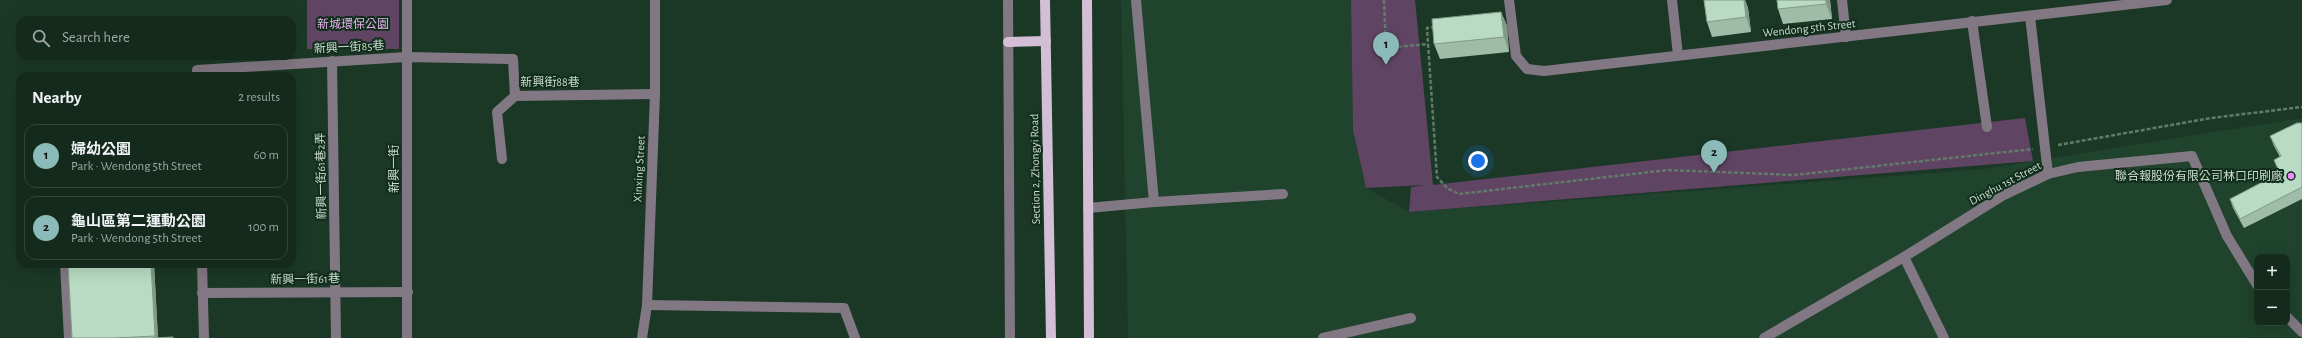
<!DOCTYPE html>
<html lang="en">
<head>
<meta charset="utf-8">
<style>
	:root { --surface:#142a1c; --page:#213629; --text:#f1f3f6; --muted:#9da7a3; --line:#33463b; --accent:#8bbbb9 }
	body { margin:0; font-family:"Alegreya Sans","Noto Sans TC",sans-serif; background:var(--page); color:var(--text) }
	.controls { position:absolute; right:12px; bottom:12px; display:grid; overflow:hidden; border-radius:8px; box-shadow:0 4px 16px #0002 }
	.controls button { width:36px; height:36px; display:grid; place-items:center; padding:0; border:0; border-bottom:1px solid var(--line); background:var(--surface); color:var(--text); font:20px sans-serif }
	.you { position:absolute; left:1478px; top:161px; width:14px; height:14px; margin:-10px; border:3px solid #fff; border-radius:50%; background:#1a73e8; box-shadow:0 0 0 6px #1a73e833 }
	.badge { display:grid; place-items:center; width:26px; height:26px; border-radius:50%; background:var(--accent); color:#111; font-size:13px; font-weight:700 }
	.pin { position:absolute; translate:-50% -33px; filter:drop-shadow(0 1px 2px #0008) }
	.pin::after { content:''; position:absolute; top:21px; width:14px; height:12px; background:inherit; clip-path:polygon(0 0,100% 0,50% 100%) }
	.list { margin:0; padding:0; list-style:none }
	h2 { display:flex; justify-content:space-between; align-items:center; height:52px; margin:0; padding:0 16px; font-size:17px }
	h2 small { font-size:13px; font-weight:400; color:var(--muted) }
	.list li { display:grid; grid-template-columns:26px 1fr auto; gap:12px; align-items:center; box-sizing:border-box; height:64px; margin:0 8px 8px; padding:0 8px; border:1px solid var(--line); border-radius:12px }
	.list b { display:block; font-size:15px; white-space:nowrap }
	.list p { margin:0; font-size:13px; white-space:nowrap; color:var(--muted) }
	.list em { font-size:13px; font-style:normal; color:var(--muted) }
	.icon { flex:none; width:22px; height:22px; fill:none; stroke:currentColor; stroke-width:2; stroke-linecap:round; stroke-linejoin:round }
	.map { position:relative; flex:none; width:2302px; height:338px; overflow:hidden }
	.search { position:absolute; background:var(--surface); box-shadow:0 4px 16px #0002; left:16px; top:16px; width:280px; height:44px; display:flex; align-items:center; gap:10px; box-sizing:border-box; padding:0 14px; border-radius:12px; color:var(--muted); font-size:15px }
	.panel { position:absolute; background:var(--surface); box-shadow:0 4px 16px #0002; left:16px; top:72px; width:280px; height:196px; border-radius:12px }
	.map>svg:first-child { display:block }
</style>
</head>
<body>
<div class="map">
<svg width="2302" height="338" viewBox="0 0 2302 338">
	<rect width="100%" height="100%" fill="#1b3826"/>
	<path fill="#1f432d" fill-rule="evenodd" d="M1121 0H1351L1353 130 1366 188 1409 212 1984 169 2302 118V338H1128ZM2257 257H2287V323H2257Z"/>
	<g fill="#604463">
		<rect x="307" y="0" width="92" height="49"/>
		<path d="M1351 0H1415L1433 185 2025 118 2033 161 1409 212 1411 187 1425 185 1366 188 1353 130Z"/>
	</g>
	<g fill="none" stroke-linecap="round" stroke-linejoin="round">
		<g stroke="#627a6a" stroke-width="2.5" stroke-dasharray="4 2" stroke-linecap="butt">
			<path d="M1384 0 1386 48 1428 44"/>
			<path d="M1435 27 1427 28 1437 177 1447 188 1459 194 1668 170 1794 175 2033 149"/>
			<path d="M2058 145 2211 118 2302 107"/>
		</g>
		<g stroke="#827883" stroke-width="10">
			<path d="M1008 0 1010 338"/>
			<path d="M1136 0 1154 202"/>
			<path d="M1509 0 1516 56 1527 69 1544 71 2167 0"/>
			<path d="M1672 0 1678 55"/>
			<path d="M1842 0 1846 37"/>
			<path d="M2030 16 2048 174"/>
			<path d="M1972 21 1987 127"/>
			<path d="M332 61 336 338"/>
			<path d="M197 76V70L407 57 513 59 515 96 655 94"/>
			<path d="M502 159 497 112 515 96"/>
			<path d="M1088 208 1154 202 1283 194"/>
			<path d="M1904 257 1944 338"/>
			<path d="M65 264 69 338"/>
			<path d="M202 264 204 338"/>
			<path d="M202 293 408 292"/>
			<path d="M647 305 844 308 855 338"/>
			<path d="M2287 317 2302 332"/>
			<path d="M407 338V0"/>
			<path d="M642 338 647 305 655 94V0"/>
			<path d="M1323 338 1411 318"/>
			<path d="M1764 338 1904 257 2002 196 2048 174 2078 167 2192 156 2227 236 2257 285"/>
		</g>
		<g stroke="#d4bed6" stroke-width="10">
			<path d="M1045 0 1051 338"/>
			<path d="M1087 0 1089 338"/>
			<path d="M1008 42 1046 41"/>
		</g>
	</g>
	<g fill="#9fbca8">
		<path d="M1704 0H1745L1748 8 1751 32 1712 37 1707 22Z"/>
		<path d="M1777 0H1830L1832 19 1783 24 1778 9Z"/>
		<path d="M1501 12 1507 26 1509 52 1440 59 1434 44Z"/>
		<path d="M2302 123V199L2244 228 2233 208 2230 199 2279 173 2274 160 2280 157 2274 146 2270 136Z"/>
		<path d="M68 264H154L158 338 173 337V338H72Z"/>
	</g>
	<g fill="#829988">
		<path d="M1744 0H1745L1748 8 1751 32 1746 17Z"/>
		<path d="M1826 0H1830L1832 19 1826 4Z"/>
		<path d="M1501 12 1507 26 1509 52 1504 37Z"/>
		<path d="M151 264H154L158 338H155V336Z"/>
	</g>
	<g fill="#b9dbc3" stroke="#829988">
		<path d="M1704 0H1744L1746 17 1707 22Z"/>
		<path d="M1777 0H1826V4L1778 9Z"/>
		<path d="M1501 12 1504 37 1434 44 1432 19Z"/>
		<path d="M2297 123H2302V187L2240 219 2230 199 2280 173 2274 160 2281 156 2270 136Z"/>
		<path d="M68 264H151L155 336 114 338H72Z"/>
		<path d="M173 337V338H153Z"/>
	</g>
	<circle fill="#ee8cf9" stroke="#112d1c" stroke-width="1.5" cx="2291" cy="176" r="4"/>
	<g text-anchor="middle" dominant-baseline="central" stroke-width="4" stroke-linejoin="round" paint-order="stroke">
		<g font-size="12" fill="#e7b1ec" stroke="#112d1c">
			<text x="353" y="24">新城環保公園</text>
		</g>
		<g font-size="12" fill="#cbdbcf" stroke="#112d1c">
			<text transform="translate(1809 28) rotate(-6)">Wendong 5th Street</text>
			<text transform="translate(349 47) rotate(-3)">新興一街85巷</text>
			<text x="550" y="82">新興街88巷</text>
			<text transform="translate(394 169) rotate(-90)">新興一街</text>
			<text transform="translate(639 169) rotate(-87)">Xinxing Street</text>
			<text transform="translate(1035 169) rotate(-91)">Section 2, Zhongyi Road</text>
			<text transform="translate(321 176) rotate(-91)">新興一街61巷2弄</text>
			<text transform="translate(2005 183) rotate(-28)">Dinghu 1st Street</text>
			<text transform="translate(305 279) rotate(-1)">新興一街61巷</text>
		</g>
		<g font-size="12" fill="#cbdbcf" stroke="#112d1c" text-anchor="end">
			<text x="2283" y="176">聯合報股份有限公司林口印刷廠</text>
		</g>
	</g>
</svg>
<div class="controls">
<button>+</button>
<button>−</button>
</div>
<div class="you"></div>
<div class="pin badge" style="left:1386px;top:65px">1</div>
<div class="pin badge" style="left:1714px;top:173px">2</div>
<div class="search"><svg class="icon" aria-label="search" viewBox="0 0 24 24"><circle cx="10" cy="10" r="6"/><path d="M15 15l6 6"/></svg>Search here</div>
<section class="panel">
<h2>Nearby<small>2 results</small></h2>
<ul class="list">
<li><span class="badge">1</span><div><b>婦幼公園</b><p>Park · Wendong 5th Street</p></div><em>60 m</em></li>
<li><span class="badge">2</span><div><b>龜山區第二運動公園</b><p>Park · Wendong 5th Street</p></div><em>100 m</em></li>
</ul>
</section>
</div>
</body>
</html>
